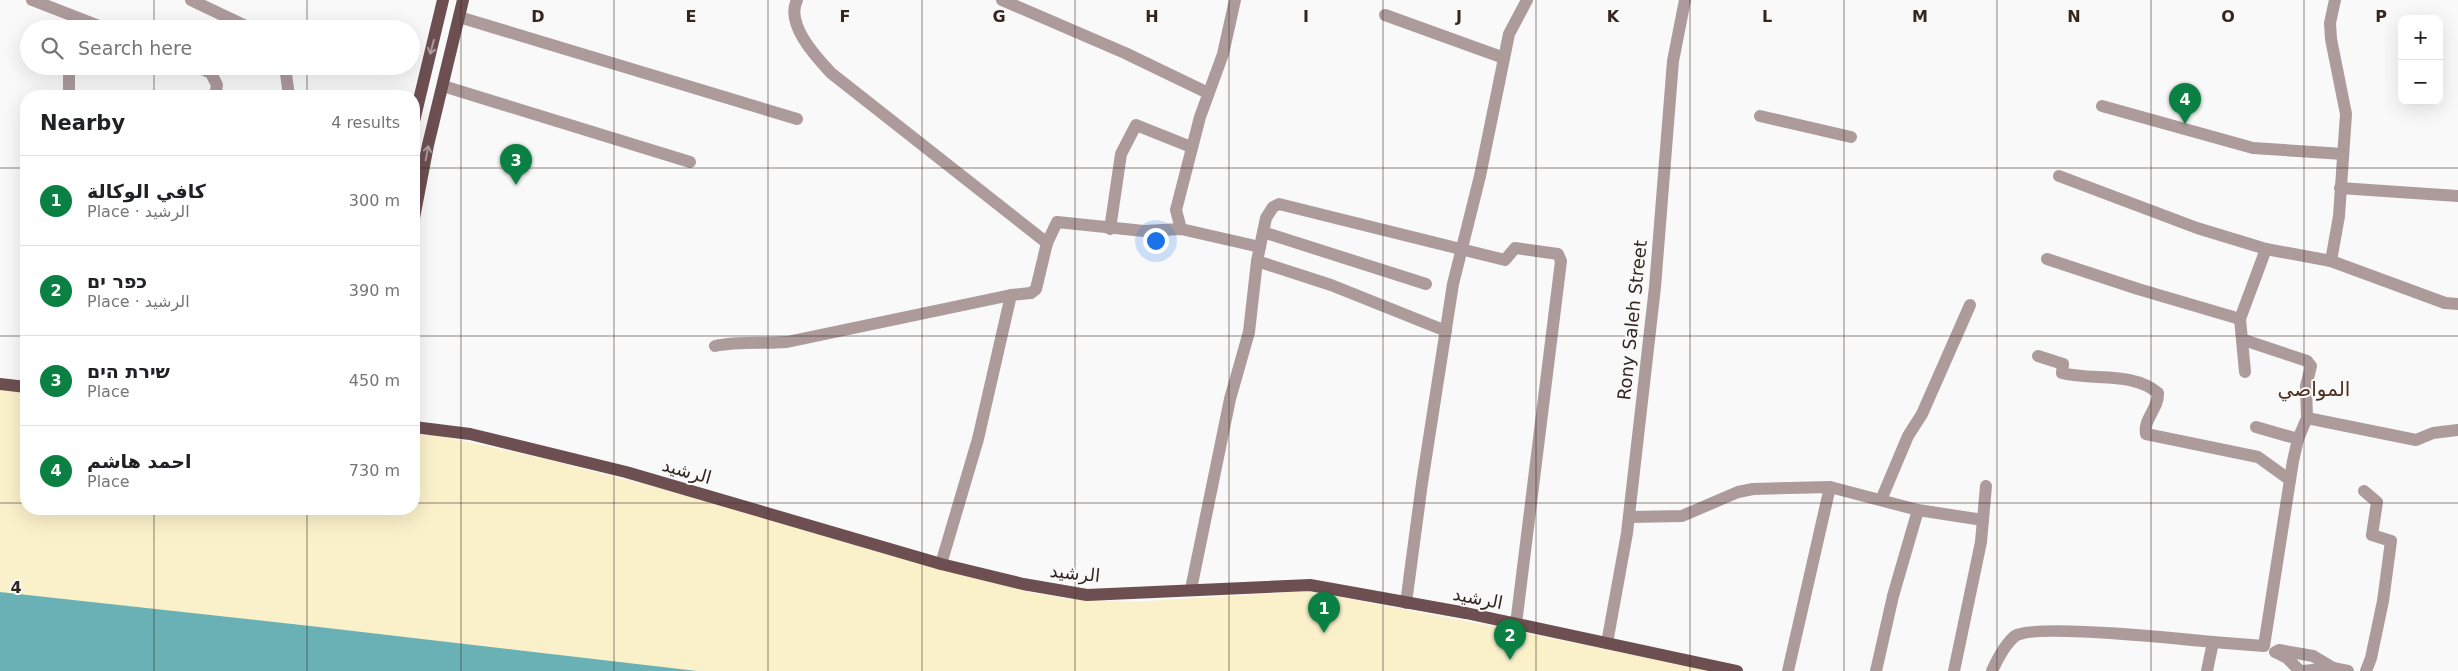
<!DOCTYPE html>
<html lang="en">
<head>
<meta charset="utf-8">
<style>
	:root { --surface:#fff; --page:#f6f6f6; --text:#202124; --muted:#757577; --line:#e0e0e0; --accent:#0b8043 }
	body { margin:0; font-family:"DejaVu Sans",Vazirmatn,"Noto Sans Hebrew",sans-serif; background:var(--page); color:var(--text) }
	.controls { position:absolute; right:15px; top:15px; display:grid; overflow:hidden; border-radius:10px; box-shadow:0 5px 20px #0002 }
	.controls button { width:45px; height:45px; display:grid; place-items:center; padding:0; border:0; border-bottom:1px solid var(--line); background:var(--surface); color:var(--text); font:25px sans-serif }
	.you { position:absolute; left:1155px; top:240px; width:18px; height:18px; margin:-12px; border:4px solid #fff; border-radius:50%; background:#1a73e8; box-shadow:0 0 0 8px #1a73e833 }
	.badge { display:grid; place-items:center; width:32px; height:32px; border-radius:50%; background:var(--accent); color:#fff; font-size:16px; font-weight:700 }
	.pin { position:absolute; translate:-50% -41px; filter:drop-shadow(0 1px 2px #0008) }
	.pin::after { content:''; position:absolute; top:26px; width:18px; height:15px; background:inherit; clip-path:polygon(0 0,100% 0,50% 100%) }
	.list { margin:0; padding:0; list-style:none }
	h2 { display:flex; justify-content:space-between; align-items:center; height:65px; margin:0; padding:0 20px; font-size:21px }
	h2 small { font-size:16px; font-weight:400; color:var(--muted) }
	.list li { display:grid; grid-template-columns:32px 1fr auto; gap:15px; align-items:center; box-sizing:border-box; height:90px; padding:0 20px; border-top:1px solid var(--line) }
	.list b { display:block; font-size:19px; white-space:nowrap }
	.list p { margin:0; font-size:16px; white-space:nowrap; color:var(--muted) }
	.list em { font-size:16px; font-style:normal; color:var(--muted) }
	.icon { flex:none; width:28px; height:28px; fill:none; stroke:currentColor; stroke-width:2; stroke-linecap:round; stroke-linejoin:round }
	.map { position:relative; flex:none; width:2458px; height:671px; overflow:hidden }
	.search { position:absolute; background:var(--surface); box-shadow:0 5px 20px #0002; left:20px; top:20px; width:400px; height:55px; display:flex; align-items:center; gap:12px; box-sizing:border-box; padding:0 18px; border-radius:28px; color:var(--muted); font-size:19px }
	.panel { position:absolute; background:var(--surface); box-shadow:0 5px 20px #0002; left:20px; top:90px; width:400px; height:425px; border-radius:20px }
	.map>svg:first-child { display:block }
</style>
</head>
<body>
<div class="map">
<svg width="2458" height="671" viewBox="0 0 2458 671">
	<rect width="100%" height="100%" fill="#f9f9f9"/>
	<path fill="#faf0ca" d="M0 390 26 392V509H414V435H436L545 459 705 500 885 554 1033 593 1071 599 1132 602 1307 591 1492 626 1711 671H501L0 613Z"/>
	<path fill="#6ab1b5" d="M0 592 319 627 697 671H0Z"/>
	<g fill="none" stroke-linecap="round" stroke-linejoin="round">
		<g stroke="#ad9b9c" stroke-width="12">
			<path d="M32 0 107 29"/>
			<path d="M191 0 252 29"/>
			<path d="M797 0C785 24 816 57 831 73L1047 243"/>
			<path d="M1002 0 1125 53 1208 93"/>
			<path d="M1385 15 1504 58"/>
			<path d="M459 17 797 119"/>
			<path d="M69 66V96"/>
			<path d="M195 66 211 73 217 85 215 96"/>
			<path d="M285 66 289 96"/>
			<path d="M443 86 690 162"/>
			<path d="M2102 106 2253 148 2343 154"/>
			<path d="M1760 116 1851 137"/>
			<path d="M2059 176 2197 228 2266 249 2331 261 2445 303 2458 304"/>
			<path d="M2340 188 2458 196"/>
			<path d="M1110 229 1121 154 1136 125 1191 147"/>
			<path d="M1181 229 1176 210 1200 117 1223 54 1235 0"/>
			<path d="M1263 232 1426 284"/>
			<path d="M2047 259 2138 289 2240 319"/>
			<path d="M1257 261 1331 285 1446 331"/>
			<path d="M2331 261 2339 216 2346 114 2331 39 2330 23 2335 0"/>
			<path d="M715 346C739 341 763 344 787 342L1011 295 1031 293 1036 289 1047 243 1057 222 1144 231 1181 229 1260 247"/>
			<path d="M2038 356 2063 364 2062 373C2094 381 2132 371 2158 393 2159 408 2143 419 2146 434L2258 457 2290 480"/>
			<path d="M2245 372 2240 319 2266 249"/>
			<path d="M2307 418 2416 440 2433 433 2458 430"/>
			<path d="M2256 427 2298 439"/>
			<path d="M2364 491 2377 502 2372 535 2391 541 2383 601 2371 658 2366 671"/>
			<path d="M1881 500 1908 436 1922 414 1970 305"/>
			<path d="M1629 517 1682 516 1738 492 1753 489 1830 487 1918 510 1983 520"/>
			<path d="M941 564 978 439 1011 295"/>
			<path d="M1191 589 1230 399 1249 332 1257 261 1266 218 1273 207 1279 204 1505 260 1515 248 1558 254 1561 261 1516 624"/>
			<path d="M1406 603 1422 483 1453 284 1480 176 1509 34 1527 0"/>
			<path d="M1607 643 1627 533 1655 287 1673 61 1685 0"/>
			<path d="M2275 652 2279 650 2313 656 2333 668"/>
			<path d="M2277 653 2287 658 2300 671"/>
			<path d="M1788 671 1830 487"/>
			<path d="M1876 671 1893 596 1918 510"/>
			<path d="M1954 671 1981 542 1986 486"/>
			<path d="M1992 671C1997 660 2005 644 2015 636 2034 623 2183 639 2213 642"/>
			<path d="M2207 671 2213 642 2264 646 2293 461 2298 439 2307 418 2306 386 2311 366 2307 361 2244 340"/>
			<path d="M2303 671 2333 668 2348 671"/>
		</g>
		<g stroke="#6d4f52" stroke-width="12">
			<path d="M414 121 443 0"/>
			<path d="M414 218 428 145 463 0"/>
			<path d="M0 384 26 387"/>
			<path d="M414 427 470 434 626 472 941 564 1023 584 1087 595 1310 585 1466 613 1737 671"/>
		</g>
	</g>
	<defs><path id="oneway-shaft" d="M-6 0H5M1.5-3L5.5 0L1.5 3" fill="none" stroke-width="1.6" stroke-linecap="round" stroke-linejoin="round" transform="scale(1.25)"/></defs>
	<g stroke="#ac9c9d">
		<use href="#oneway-shaft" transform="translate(432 47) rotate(105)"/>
		<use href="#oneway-shaft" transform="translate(427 153) rotate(-79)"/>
	</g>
	<path fill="none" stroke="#34261f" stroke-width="1" stroke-opacity="0.55" d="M154 0V29M307 0V29M461 0V671M614 0V671M768 0V671M922 0V671M1075 0V671M1229 0V671M1383 0V671M1536 0V671M1690 0V671M1844 0V671M1997 0V671M2151 0V671M2304 0V671M154 66V96M307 66V96M0 168H26M414 168H2458M0 336H26M414 336H2458M0 503H26M414 503H2458M154 509V671M307 509V671"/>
	<g text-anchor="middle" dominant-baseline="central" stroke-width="4" stroke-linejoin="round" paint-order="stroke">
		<g font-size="18" fill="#34261f" stroke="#f9f9f9">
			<text transform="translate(1632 320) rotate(-84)">Rony Saleh Street</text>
			<text transform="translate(687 471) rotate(16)">الرشيد</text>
			<text transform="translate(1075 573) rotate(6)">الرشيد</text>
			<text transform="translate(1478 598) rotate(11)">الرشيد</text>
		</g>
		<g font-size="20" fill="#4c3121" stroke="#f9f9f9">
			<text x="2314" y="389">المواصي</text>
		</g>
	</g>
	<g font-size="16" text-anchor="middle" font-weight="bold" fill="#34261f" stroke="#f9f9f9" stroke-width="4" stroke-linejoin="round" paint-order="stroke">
		<text x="538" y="22">D</text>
		<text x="691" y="22">E</text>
		<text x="845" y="22">F</text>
		<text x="999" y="22">G</text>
		<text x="1152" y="22">H</text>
		<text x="1306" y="22">I</text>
		<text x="1459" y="22">J</text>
		<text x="1613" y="22">K</text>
		<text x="1767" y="22">L</text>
		<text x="1920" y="22">M</text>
		<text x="2074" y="22">N</text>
		<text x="2228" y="22">O</text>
		<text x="2381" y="22">P</text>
		<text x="16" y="593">4</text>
	</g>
</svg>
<div class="controls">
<button>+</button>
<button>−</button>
</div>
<div class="you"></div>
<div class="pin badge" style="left:1324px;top:633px">1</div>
<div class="pin badge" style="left:1510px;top:660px">2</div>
<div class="pin badge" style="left:516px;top:185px">3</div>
<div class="pin badge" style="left:2185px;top:124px">4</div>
<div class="search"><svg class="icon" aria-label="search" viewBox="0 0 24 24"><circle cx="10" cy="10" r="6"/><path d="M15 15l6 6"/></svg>Search here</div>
<section class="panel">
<h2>Nearby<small>4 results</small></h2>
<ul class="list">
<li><span class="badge">1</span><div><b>كافي الوكالة</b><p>Place · الرشيد</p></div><em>300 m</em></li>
<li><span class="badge">2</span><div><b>כפר ים</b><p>Place · الرشيد</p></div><em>390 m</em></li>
<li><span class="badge">3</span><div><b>שירת הים</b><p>Place</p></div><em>450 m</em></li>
<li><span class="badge">4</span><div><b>احمد هاشم</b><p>Place</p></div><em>730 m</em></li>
</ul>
</section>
</div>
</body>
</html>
